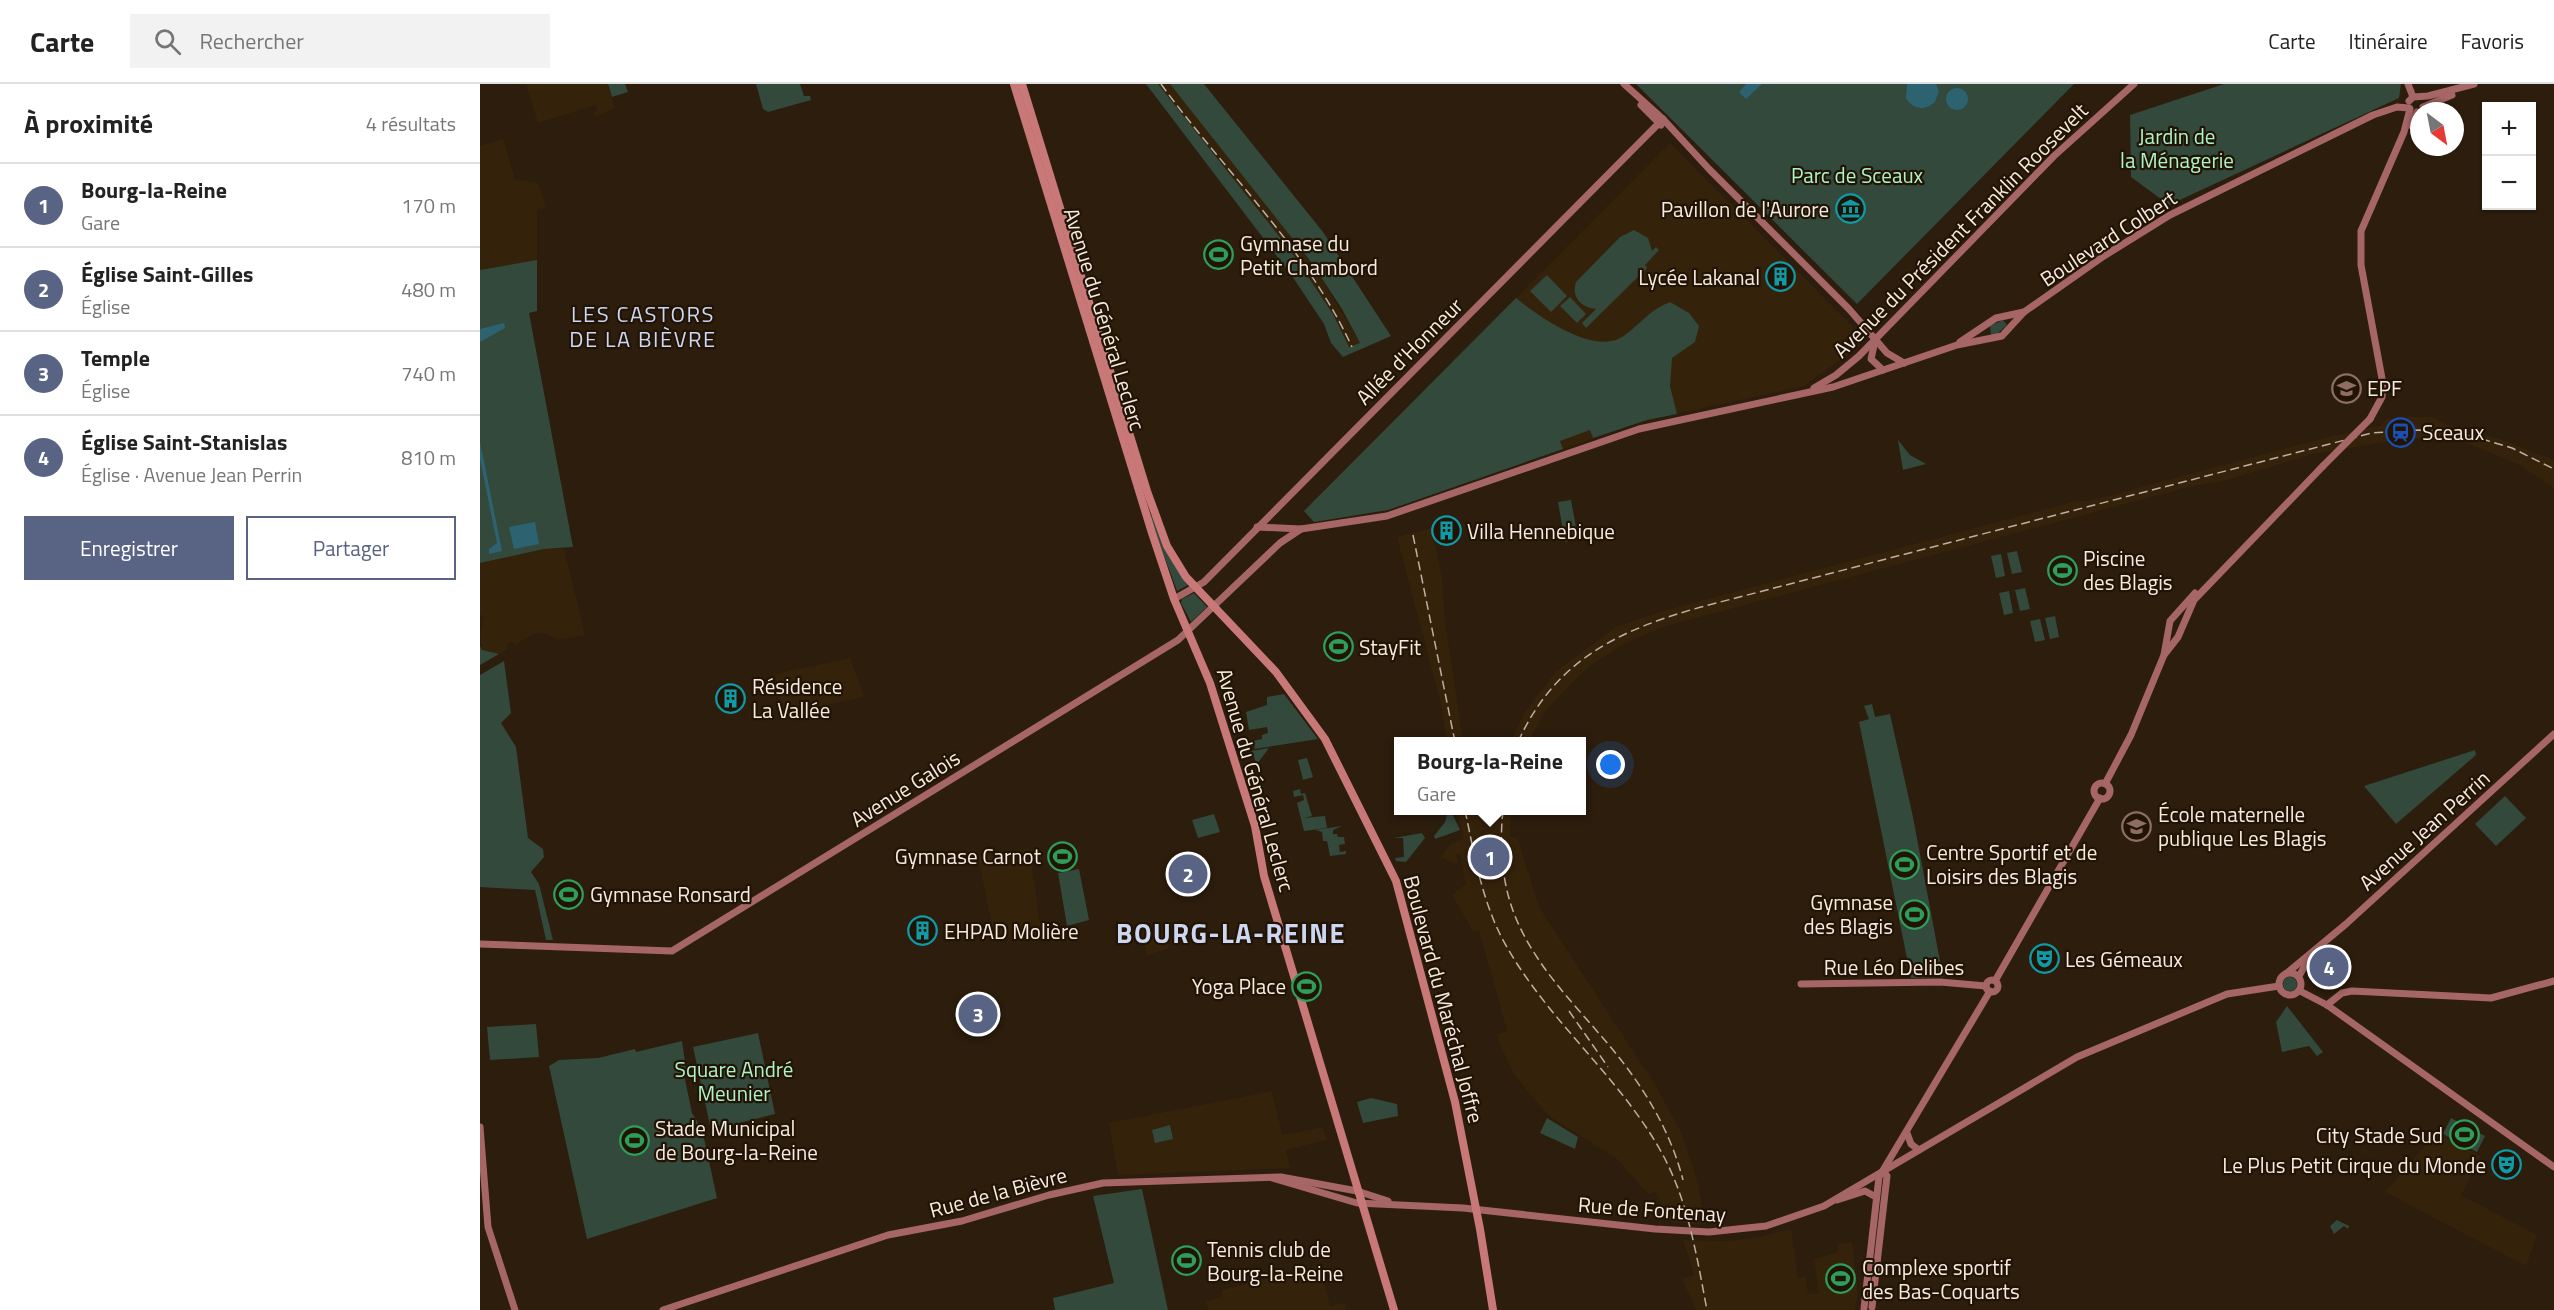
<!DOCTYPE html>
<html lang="fr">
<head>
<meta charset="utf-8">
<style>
	:root { --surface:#fff; --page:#f2f2f2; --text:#222; --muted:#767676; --line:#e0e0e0; --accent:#596485 }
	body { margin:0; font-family:"Titillium Web",sans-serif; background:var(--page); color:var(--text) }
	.controls { position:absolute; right:18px; top:18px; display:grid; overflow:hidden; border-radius:0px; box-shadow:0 2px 4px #0004 }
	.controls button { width:54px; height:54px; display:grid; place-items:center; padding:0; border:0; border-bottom:2px solid var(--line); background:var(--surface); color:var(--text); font:30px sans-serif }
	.compass { position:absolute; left:1930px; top:18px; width:54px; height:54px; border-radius:50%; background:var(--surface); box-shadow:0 2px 4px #0004; rotate:148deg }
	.you { position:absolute; left:1131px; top:681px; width:21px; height:21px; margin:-15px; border:4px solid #fff; border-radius:50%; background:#1a73e8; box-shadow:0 0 0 9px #1a73e833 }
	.badge { display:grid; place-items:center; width:39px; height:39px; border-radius:50%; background:var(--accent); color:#fff; font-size:20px; font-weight:700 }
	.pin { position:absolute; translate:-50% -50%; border:3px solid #fff; box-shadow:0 2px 6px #0006 }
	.popup { position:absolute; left:914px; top:653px; width:192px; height:78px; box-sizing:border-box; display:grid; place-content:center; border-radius:0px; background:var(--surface); filter:drop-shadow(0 2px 4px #0005); font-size:20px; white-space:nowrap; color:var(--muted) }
	.popup b { font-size:22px; color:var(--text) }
	.popup::after { content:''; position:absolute; left:50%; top:100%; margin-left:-12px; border:12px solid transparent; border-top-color:var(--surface) }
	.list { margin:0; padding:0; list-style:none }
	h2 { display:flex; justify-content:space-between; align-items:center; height:78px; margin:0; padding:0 24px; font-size:26px }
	h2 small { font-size:20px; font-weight:400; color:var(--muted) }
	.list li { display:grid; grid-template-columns:39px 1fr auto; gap:18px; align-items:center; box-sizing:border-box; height:84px; padding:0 24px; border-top:2px solid var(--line) }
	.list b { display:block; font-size:22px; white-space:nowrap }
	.list p { margin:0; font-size:20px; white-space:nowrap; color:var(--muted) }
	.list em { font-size:20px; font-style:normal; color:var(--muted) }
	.actions { display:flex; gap:12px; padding:18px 24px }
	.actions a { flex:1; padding:14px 0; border:2px solid var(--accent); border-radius:0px; text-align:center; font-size:21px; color:var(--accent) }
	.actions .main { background:var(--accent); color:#fff }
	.icon { flex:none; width:33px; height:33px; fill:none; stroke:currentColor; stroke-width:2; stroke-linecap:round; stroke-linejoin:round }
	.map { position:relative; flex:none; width:2074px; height:1226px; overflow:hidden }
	header { display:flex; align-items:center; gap:36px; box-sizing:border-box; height:84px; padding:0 30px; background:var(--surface); border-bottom:2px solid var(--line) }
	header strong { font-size:28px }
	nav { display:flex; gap:33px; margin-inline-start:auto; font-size:21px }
	.search { width:420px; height:54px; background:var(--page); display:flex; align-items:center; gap:15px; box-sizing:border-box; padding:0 21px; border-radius:0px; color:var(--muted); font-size:22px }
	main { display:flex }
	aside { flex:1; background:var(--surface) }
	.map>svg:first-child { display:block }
</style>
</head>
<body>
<header>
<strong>Carte</strong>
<div class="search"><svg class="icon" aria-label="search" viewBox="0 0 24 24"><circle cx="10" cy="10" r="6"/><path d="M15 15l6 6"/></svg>Rechercher</div>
<nav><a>Carte</a><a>Itinéraire</a><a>Favoris</a></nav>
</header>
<main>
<aside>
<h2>À proximité<small>4 résultats</small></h2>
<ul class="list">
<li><span class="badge">1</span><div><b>Bourg-la-Reine</b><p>Gare</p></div><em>170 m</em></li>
<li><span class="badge">2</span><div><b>Église Saint-Gilles</b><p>Église</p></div><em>480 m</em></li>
<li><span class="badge">3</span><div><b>Temple</b><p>Église</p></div><em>740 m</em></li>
<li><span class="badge">4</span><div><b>Église Saint-Stanislas</b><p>Église · Avenue Jean Perrin</p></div><em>810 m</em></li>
</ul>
<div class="actions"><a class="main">Enregistrer</a><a>Partager</a></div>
</aside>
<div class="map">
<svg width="2074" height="1226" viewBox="0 0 2074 1226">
	<rect width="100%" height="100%" fill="#2c1d0d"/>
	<g fill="#35220b">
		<path d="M46 0H127L135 24 116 33 114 28 118 26 116 21 58 39Z"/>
		<path d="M678 0H690L795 130 841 194 880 259 869 264 853 230 810 166Z"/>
		<path d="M23 55 35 95 58 99 66 123 57 126V176L0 186V62Z"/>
		<path d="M1190 59 1380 250 1379 263 1324 302 1167 336 908 426 834 438 824 427Z"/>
		<path d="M1929 333H1954L1962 339 2026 357 2074 376V404L2038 380 1984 358 1931 354 1932 360H1923L1922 355 1834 370 1747 396 1709 403 1186 542 1145 559 1108 583 1065 627 1049 657 1031 658 1043 631 1076 587 1136 543 1183 527 1596 417H1609L1844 354 1899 342 1907 335Z"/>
		<path d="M952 444 962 494 965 537 983 657H967L961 620 917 453Z"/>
		<path d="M64 465H84L105 551 77 556 65 549 53 550 35 561 31 558 27 561V565L19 570 2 566 0 549 4 532 0 531V479Z"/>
		<path d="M370 574 384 613 303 630 295 590Z"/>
		<path d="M977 727H1031L1030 752 1038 755 1059 823 1174 999 1199 1044 1215 1088 1226 1141 1191 1138 1175 1108 1168 1110 1136 1074 1070 1033 1034 991 1016 951 1027 947 999 846 993 847 972 811 986 800 980 770H976L978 779 973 780 961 773 971 759 984 755Z"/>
		<path d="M549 764 562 852 515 856 498 773Z"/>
		<path d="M685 849 689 865 667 871 663 856Z"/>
		<path d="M792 1007 802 1051 843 1043 847 1056 806 1066 810 1084 638 1091 629 1039Z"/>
		<path d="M1956 1049 2001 1072 1981 1111 2057 1151 2046 1182 1905 1108Z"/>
		<path d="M1311 1145 1318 1194 1326 1193 1328 1210 1339 1209 1334 1175 1358 1168 1357 1160 1372 1158 1378 1208 1375 1226H1216L1202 1195 1214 1191 1203 1156 1248 1157 1279 1153Z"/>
		<path d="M839 1181 850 1222 865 1219 866 1226H728L726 1217 742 1213V1206Z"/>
	</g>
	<g fill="#32493b">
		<path d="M128 0H145L148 8 132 13Z"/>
		<path d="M276 0H320L324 12H330L331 16 288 28 283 25Z"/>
		<path d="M666 0H678L810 166 853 230 869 263 880 259 862 225 831 178 690 0H724L843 148 911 252 863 273 851 259 844 240 812 192Z"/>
		<path d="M1156 0H1594L1377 220Z"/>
		<path d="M1744 0H1921L1919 14 1689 121 1651 93 1650 31Z"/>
		<path d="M1154 146 1168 154 1172 167 1176 163 1179 166 1165 181 1167 184 1106 244 1102 239 1116 225C1101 224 1091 213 1096 198L1140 153Z"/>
		<path d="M57 176V227L49 229 93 463 64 465 0 479V186Z"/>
		<path d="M1067 191 1087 212 1071 228 1050 207Z"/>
		<path d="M1090 213 1106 230 1097 239 1080 222Z"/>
		<path d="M1036 214C1058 232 1116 274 1145 251 1161 239 1171 225 1190 218L1209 229 1219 242 1215 258 1192 274 1190 302 1197 330 1167 336 1113 354 1110 346 1080 357 1083 365 908 426 834 438 824 427Z"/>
		<path d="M1523 236 1527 241 1516 251H1511L1510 242Z"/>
		<path d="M1418 356 1430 371 1446 380 1423 386Z"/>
		<path d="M1091 416 1098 454 1085 458 1078 418Z"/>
		<path d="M672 432 687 469 708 501 697 507 670 433Z"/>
		<path d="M1537 467 1542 488 1532 490 1527 469Z"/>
		<path d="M1521 470 1525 492 1516 494 1511 472Z"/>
		<path d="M1545 504 1550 525 1540 527 1535 506Z"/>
		<path d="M1529 507 1533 529 1524 531 1519 509Z"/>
		<path d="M714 509 727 523 711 538 701 519 702 515Z"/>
		<path d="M1575 532 1579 553 1570 555 1565 534Z"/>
		<path d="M1560 535 1565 556 1555 558 1550 537Z"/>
		<path d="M0 562 2 566 19 570 0 581Z"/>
		<path d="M24 577 31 629 21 639 36 663 48 754 63 765 64 773 51 788 59 800 73 856H66L55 806 0 803V591Z"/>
		<path d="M804 610 838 655 775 665 773 657 782 655V651L788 649 787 643 769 646 766 628 787 621V613Z"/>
		<path d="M1392 620 1395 633 1410 630 1433 733 1463 893 1431 894 1379 638 1389 635 1384 622Z"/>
		<path d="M789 664 777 680 771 667Z"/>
		<path d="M1995 666 1996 671 1916 740 1884 702Z"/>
		<path d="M827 674 833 693 823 696 818 676Z"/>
		<path d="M820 705 821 710 825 709 832 732 824 734 845 732 847 744 824 747 817 719 824 716 823 711 814 713 813 707Z"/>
		<path d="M2025 712 2046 734 2016 762 1995 740Z"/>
		<path d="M968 727H971L980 746 955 755 954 752 965 738Z"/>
		<path d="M734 730 740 748 718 754 712 736Z"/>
		<path d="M862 742 853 746V750H857L858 753H864L865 760 859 761 860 768 866 767V770L850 772 847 757H843L842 748 835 746Z"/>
		<path d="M942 749 945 754 926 778 916 777 915 774 924 773 923 754H914Z"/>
		<path d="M599 785 609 836 587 842 578 789Z"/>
		<circle cx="1810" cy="900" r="7"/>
		<path d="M1807 922 1843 968 1837 972 1829 962 1802 968 1796 938Z"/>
		<path d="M56 940 59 973 10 976 7 943Z"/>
		<path d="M278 949 295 1030 231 1046 213 963Z"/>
		<path d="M202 957 206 985 203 986 212 1029 222 1045 237 1114 107 1155 69 982 79 976 118 974 155 965 156 968Z"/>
		<path d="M891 1014 917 1020 918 1032 883 1039 877 1018Z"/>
		<path d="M1067 1034 1098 1053 1095 1065 1060 1049Z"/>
		<path d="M1971 1034 2005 1052 1997 1068 1963 1050Z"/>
		<path d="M690 1041 693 1055 675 1059 672 1046Z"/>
		<path d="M662 1105 688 1226H575L573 1214 634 1199 613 1112Z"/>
		<path d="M1857 1136 1869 1142 1868 1145 1864 1142 1854 1150 1850 1142Z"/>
	</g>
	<g fill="#2d6370">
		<path d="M1266 0H1282L1266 15 1259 8Z"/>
		<path d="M1427 0H1456L1459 7 1455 18C1445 27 1433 26 1426 14Z"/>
		<circle cx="1477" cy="15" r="11"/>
		<path d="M24 239 25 244 0 258V245Z"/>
		<path d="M0 358 22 467 9 470V465L17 459 0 375Z"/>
		<path d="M55 438 59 460 34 465 29 443Z"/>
	</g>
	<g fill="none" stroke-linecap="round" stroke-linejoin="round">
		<g stroke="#a56665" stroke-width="7">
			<path d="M1144 0 1183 35 1229 85 1369 225 1407 269 1424 279"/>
			<path d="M1928 0 1933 13"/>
			<path d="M1929 17 1933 13 1948 12 1994 0"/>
			<path d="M1161 21 1181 41"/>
			<path d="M1943 23 1972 11"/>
			<path d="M1929 41 1937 28"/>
			<path d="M1395 257 1391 275 1403 286"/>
			<path d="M1480 258 1516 234 1544 228"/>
			<path d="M1334 304 1356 291 1379 272 1574 72 1654 0"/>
			<path d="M1890 335 1902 313 1903 300 1881 181V147L1924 48 1930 25"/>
			<path d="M777 443 821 445 907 432 1159 345 1353 303 1477 261 1522 252 1544 228 1624 172 1690 131 1893 31 1917 23 1929 24"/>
			<path d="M694 515 724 498 1183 35"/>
			<path d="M1684 571 1690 537 1715 509"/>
			<circle cx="1622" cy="707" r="8"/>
			<path d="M1625 700 1651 651 1684 571 1698 553 1714 516 1843 382"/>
			<path d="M0 860 192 867 698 556 800 459 821 445"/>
			<circle cx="1810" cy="900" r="11"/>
			<path d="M1807 889 1866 840 2074 650"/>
			<path d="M1819 892 1830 873"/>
			<circle cx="1512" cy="902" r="6"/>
			<path d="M1515 897 1620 714"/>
			<path d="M1321 900 1460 898 1506 902"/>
			<path d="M1820 907 1847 921 2074 1083"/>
			<path d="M1847 921 1862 909 1872 907 2011 914 2074 897"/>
			<path d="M0 1043 8 1143 35 1226"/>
			<path d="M1427 1049 1431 1060 1439 1066"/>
			<path d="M792 1094 877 1119 983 1124 1175 1145 1229 1148 1286 1142 1344 1122 1597 973 1747 910 1799 902"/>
			<path d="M1357 1116 1385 1107 1396 1113"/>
			<path d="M1392 1223 1407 1092 1403 1087"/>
			<path d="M1384 1224 1399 1093 1510 907"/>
			<path d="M183 1226 408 1151 482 1137 569 1111 623 1099 801 1093 877 1107 908 1117"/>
		</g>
		<g stroke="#c97878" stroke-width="8">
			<path d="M534 0 672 449 694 515 730 599 775 742 784 792 914 1226"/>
			<path d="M542 0 667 407 687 462 706 493 796 588 845 655 916 797 975 1018 1000 1145 1013 1226"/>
		</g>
		<g stroke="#bdb1a5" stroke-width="1.5" stroke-dasharray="9 4.5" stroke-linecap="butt">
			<path d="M681 0C744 87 826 163 872 263"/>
			<path d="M933 451 975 658"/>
			<path d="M1038 658C1075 576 1139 546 1221 523L1892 349 1940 346 1992 352 2032 364 2074 385"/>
			<path d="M985 726C995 774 1003 823 1028 865 1072 941 1143 996 1184 1073 1209 1121 1217 1174 1227 1226"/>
			<path d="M1023 726C1019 764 1022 804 1038 839 1059 886 1096 922 1128 960 1162 1000 1190 1045 1203 1096"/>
			<path d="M1089 927 1128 983"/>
		</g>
		<path stroke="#a56665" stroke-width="7" d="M1843 382 1890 335"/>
	</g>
	<defs>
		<symbol id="museum-ring" viewBox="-11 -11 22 22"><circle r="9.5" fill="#221405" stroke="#0f9aa8" stroke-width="1.5"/><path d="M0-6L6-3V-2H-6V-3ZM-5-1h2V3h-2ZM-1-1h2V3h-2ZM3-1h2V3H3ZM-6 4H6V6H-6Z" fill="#0f9aa8"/></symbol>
		<symbol id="stadium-ring" viewBox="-11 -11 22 22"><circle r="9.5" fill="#221405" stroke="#2e9e5b" stroke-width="1.5"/><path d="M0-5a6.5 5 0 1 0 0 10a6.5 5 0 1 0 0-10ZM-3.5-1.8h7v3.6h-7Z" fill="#2e9e5b"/></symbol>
		<symbol id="building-ring" viewBox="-11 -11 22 22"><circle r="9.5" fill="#221405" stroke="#0f9aa8" stroke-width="1.5"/><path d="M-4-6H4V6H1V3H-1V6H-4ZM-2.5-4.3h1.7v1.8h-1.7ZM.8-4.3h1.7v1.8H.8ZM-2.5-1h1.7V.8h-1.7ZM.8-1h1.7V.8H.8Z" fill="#0f9aa8"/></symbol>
		<symbol id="university-ring" viewBox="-11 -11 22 22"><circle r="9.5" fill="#221405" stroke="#8d6e63" stroke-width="1.5"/><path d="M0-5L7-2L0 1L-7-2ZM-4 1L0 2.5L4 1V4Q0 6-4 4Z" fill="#8d6e63"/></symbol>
		<symbol id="station-ring" viewBox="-11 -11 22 22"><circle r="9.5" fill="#221405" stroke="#1a4fb4" stroke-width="1.5"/><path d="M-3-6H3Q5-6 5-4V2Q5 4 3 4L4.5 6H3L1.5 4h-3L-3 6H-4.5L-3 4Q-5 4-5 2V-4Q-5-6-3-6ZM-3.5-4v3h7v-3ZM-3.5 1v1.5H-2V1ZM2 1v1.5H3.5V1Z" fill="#1a4fb4"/></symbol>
		<symbol id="school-ring" viewBox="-11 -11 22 22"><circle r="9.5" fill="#221405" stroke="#8d6e63" stroke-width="1.5"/><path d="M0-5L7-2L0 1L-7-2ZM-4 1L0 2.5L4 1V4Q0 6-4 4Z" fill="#8d6e63"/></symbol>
		<symbol id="theatre-ring" viewBox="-11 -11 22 22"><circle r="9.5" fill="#221405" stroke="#0f9aa8" stroke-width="1.5"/><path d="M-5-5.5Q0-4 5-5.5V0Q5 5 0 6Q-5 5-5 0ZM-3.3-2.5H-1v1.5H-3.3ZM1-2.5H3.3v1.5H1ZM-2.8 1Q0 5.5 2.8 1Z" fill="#0f9aa8"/></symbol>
	</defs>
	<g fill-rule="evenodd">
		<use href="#museum-ring" x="1354" y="108" width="33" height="33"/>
		<use href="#stadium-ring" x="722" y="154" width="33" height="33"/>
		<use href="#building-ring" x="1284" y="176" width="33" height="33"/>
		<use href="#university-ring" x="1850" y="288" width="33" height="33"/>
		<use href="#station-ring" x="1904" y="332" width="33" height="33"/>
		<use href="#building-ring" x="950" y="430" width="33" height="33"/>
		<use href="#stadium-ring" x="1566" y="470" width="33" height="33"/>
		<use href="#stadium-ring" x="842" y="546" width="33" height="33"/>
		<use href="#building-ring" x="234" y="598" width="33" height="33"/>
		<use href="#school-ring" x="1640" y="726" width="33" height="33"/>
		<use href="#stadium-ring" x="566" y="756" width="33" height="33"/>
		<use href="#stadium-ring" x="1408" y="764" width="33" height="33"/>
		<use href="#stadium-ring" x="72" y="794" width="33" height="33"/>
		<use href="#stadium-ring" x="1418" y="814" width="33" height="33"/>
		<use href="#building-ring" x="426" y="830" width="33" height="33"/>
		<use href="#theatre-ring" x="1548" y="858" width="33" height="33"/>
		<use href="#stadium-ring" x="810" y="886" width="33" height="33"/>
		<use href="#stadium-ring" x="1968" y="1034" width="33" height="33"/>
		<use href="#stadium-ring" x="138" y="1040" width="33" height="33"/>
		<use href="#theatre-ring" x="2010" y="1064" width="33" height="33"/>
		<use href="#stadium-ring" x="690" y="1160" width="33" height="33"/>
		<use href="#stadium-ring" x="1344" y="1178" width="33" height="33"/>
	</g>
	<g text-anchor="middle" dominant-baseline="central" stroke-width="4.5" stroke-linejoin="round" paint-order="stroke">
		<g font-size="21" fill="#adf3c9" stroke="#221405">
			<text x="1697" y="52">Jardin de<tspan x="1697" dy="24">la Ménagerie</tspan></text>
			<text x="1377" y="91">Parc de Sceaux</text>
			<text x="254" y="985">Square André<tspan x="254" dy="24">Meunier</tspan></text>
		</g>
		<g font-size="21" fill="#f6ebe1" stroke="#221405" text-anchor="start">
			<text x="1349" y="125" text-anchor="end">Pavillon de l'Aurore</text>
			<text x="760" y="159">Gymnase du<tspan x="760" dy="24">Petit Chambord</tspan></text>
			<text x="1280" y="193" text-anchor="end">Lycée Lakanal</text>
			<text x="1887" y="304">EPF</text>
			<text x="1942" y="348">Sceaux</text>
			<text x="987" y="447">Villa Hennebique</text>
			<text x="1603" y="474">Piscine<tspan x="1603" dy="24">des Blagis</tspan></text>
			<text x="879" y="563">StayFit</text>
			<text x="272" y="602">Résidence<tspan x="272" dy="24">La Vallée</tspan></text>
			<text x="1678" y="730">École maternelle<tspan x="1678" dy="24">publique Les Blagis</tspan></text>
			<text x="1446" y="768">Centre Sportif et de<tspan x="1446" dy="24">Loisirs des Blagis</tspan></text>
			<text x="561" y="772" text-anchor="end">Gymnase Carnot</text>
			<text x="110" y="810">Gymnase Ronsard</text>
			<text x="1413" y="818" text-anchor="end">Gymnase<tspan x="1413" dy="24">des Blagis</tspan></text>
			<text x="464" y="847">EHPAD Molière</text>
			<text x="1585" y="875">Les Gémeaux</text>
			<text x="806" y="902" text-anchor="end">Yoga Place</text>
			<text x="175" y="1044">Stade Municipal<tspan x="175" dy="24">de Bourg-la-Reine</tspan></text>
			<text x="1963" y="1051" text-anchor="end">City Stade Sud</text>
			<text x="2006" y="1081" text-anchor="end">Le Plus Petit Cirque du Monde</text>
			<text x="727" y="1165">Tennis club de<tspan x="727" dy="24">Bourg-la-Reine</tspan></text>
			<text x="1382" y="1183">Complexe sportif<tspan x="1382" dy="24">des Bas-Coquarts</tspan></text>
		</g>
		<g font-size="21" fill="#f6ebe1" stroke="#221405">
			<text transform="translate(1480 146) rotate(-45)">Avenue du Président Franklin Roosevelt</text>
			<text transform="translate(1628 154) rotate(-33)">Boulevard Colbert</text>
			<text transform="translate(625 235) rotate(73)">Avenue du Général Leclerc</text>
			<text transform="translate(929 267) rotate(-45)">Allée d'Honneur</text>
			<text transform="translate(776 696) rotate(74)">Avenue du Général Leclerc</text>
			<text transform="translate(425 704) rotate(-32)">Avenue Galois</text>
			<text transform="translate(1944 746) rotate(-42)">Avenue Jean Perrin</text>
			<text x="1414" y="883">Rue Léo Delibes</text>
			<text transform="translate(964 915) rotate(75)">Boulevard du Maréchal Joffre</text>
			<text transform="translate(518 1108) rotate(-15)">Rue de la Bièvre</text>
			<text transform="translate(1172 1125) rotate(4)">Rue de Fontenay</text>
		</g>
		<g font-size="22" letter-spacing="1.5" fill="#cdd7f3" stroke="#221405">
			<text x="163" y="230">LES CASTORS<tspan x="163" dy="25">DE LA BIÈVRE</tspan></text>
		</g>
		<g font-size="27" font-weight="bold" letter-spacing="1.5" fill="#cdd7f3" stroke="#221405">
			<text x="751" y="848">BOURG-LA-REINE</text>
		</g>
	</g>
</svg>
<div class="controls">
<button>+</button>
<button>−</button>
</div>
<svg class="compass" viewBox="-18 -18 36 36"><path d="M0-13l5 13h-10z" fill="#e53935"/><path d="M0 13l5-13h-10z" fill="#767676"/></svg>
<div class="you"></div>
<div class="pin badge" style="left:1010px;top:773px">1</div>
<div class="popup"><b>Bourg-la-Reine</b>Gare</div>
<div class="pin badge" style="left:708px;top:790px">2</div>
<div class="pin badge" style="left:498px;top:930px">3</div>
<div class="pin badge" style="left:1849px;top:883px">4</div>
</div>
</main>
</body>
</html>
